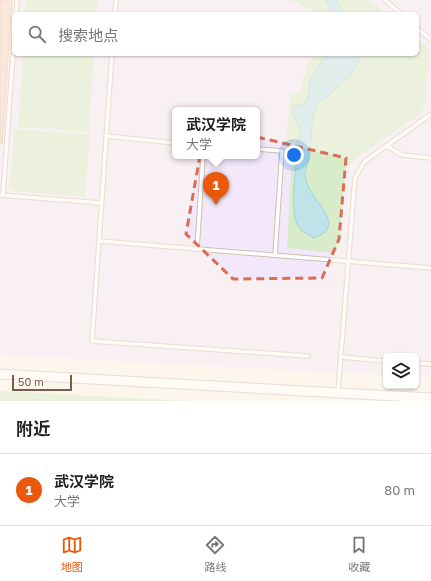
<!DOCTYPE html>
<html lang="zh">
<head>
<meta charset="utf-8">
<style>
	:root { --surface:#fff; --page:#f6f6f6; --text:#222; --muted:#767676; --line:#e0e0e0; --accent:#ea580c }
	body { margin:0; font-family:"Golos Text","Noto Sans SC",sans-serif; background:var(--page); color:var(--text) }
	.controls { position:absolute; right:12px; bottom:12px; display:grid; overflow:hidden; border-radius:6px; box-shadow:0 1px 3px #0004 }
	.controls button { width:36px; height:36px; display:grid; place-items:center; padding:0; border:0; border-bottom:1px solid var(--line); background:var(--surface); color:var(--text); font:20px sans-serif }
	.scale { position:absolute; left:12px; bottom:10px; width:60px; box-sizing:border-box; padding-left:4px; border:2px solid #7a5c4d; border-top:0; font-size:11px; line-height:14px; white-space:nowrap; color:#7a5c4d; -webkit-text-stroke:3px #fffaf3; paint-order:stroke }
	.you { position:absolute; left:294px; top:155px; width:14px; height:14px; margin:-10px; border:3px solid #fff; border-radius:50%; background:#1a73e8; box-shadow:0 0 0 6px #1a73e833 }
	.badge { display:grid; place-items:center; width:26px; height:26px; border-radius:50%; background:var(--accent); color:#fff; font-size:13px; font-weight:700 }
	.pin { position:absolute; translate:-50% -33px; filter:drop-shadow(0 1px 2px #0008) }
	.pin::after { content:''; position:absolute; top:21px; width:14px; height:12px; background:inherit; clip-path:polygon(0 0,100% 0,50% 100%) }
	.popup { position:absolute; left:172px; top:107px; width:88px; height:52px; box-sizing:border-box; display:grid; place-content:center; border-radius:6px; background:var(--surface); filter:drop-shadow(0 1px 3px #0005); font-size:13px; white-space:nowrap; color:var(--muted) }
	.popup b { font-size:15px; color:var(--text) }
	.popup::after { content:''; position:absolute; left:50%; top:100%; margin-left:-8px; border:8px solid transparent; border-top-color:var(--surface) }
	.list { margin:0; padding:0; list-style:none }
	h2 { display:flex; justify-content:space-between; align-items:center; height:52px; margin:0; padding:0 16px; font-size:17px }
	h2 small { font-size:13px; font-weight:400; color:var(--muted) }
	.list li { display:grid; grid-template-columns:26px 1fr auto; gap:12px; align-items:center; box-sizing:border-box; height:72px; padding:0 16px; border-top:1px solid var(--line) }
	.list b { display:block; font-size:15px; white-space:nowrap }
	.list p { margin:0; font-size:13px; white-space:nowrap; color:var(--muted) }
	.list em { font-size:13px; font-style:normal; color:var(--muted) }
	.icon { flex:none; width:22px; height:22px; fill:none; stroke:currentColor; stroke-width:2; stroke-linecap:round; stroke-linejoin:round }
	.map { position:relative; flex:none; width:431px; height:401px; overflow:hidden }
	.search { position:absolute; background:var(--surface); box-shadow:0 1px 3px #0004; left:12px; right:12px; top:12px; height:44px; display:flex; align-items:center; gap:10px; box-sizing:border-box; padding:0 14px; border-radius:6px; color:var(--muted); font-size:15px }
	.sheet { height:124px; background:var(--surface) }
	nav { display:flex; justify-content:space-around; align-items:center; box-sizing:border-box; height:56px; border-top:1px solid var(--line); background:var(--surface); font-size:11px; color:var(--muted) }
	nav a { display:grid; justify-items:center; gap:2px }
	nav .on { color:var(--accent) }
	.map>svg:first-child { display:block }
</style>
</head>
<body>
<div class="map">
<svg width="431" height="401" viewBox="0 0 431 401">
	<rect width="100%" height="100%" fill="#fdf6ec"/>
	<path fill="#f3e8fa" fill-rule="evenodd" d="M0 0H431V377L416 376V356H386V375L0 355ZM14 14H417V54H14ZM175 110H257V156H175Z"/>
	<g fill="#d8ecc9">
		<path d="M26 0H98L97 14H25Z"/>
		<path d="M287 0H369L387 14H318L297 2Z"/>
		<path d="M417 38 427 46 430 51 425 105 421 113 413 119 355 159 349 166 346 174 339 249 334 253 287 248 292 159 286 144 290 94 301 92 303 76H306L307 64 317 54H417Z"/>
		<path d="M23 54H94L89 132 18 127Z"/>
		<path d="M14 129 90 134 85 197 15 191 10 189Z"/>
		<path d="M0 391 189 401H0Z"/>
	</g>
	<g fill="#bfe3e8" stroke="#a5d3da">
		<path d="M326 0H337L345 14H332Z"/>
		<path d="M326 54H361C355 76 343 81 328 96 326 99 321 100 318 103 311 112 311 142 310 154 310 161 305 168 305 174 305 199 352 224 314 238 310 235 304 233 301 230 285 216 300 148 300 127 294 119 291 116 293 106L304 104 308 98 309 83Z"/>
	</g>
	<path fill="#f3d5c3" stroke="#e6bba3" d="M0 0H12L2 144H0Z"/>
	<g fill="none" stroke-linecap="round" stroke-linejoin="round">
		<defs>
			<g id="service">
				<path d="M385 0 401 14"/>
				<path d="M16 14 17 0"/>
				<path d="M115 14 116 0"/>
				<path d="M417 28 431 40"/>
				<path d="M112 54 92 341 308 356"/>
				<path d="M106 136 175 143"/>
				<path d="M387 146 402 155 431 158"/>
				<path d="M257 149 282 151 275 255"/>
				<path d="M0 195 101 203"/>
				<path d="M3 195 14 39"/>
				<path d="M100 241 431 268"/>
				<path d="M197 249 203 156"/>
				<path d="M342 357 386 361"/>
				<path d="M416 363 431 364"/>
				<path d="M338 391 355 178 364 162 431 114"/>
			</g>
			<path id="tertiary" d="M0 374 431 398"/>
		</defs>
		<use href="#service" stroke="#d1beb0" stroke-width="5.5"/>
		<use href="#tertiary" stroke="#d1beb0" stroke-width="11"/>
		<use href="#service" stroke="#fff" stroke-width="3.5"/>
		<use href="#tertiary" stroke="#fff" stroke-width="9"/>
	</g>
	<path d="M0 0H431V401H0ZM257 137 346 158 339 239 322 278 233 279 186 234 201 150Z" fill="#fdf6ec" fill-opacity=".55" fill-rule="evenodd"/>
	<path fill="none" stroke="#dc6d51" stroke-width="3" stroke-dasharray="8 5" stroke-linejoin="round" d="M257 137 346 158 339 239 322 278 233 279 186 234 201 150Z"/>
</svg>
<div class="controls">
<button><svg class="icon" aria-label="layers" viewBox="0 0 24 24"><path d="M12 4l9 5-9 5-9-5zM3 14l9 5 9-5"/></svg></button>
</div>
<div class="scale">50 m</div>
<div class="you"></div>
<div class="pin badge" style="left:216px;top:205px">1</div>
<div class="popup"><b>武汉学院</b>大学</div>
<div class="search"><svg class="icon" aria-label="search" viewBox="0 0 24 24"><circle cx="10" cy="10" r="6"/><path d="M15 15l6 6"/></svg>搜索地点</div>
</div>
<section class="sheet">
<h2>附近<small></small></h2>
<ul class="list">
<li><span class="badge">1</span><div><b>武汉学院</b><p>大学</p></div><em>80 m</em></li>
</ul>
</section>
<nav>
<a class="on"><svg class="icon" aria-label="map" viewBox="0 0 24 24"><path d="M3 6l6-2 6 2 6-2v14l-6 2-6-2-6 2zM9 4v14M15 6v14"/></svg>地图</a>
<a><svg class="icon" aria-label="directions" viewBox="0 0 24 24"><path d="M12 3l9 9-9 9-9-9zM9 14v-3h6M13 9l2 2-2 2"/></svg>路线</a>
<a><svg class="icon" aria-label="saved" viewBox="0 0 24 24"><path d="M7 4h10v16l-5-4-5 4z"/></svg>收藏</a>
</nav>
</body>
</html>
